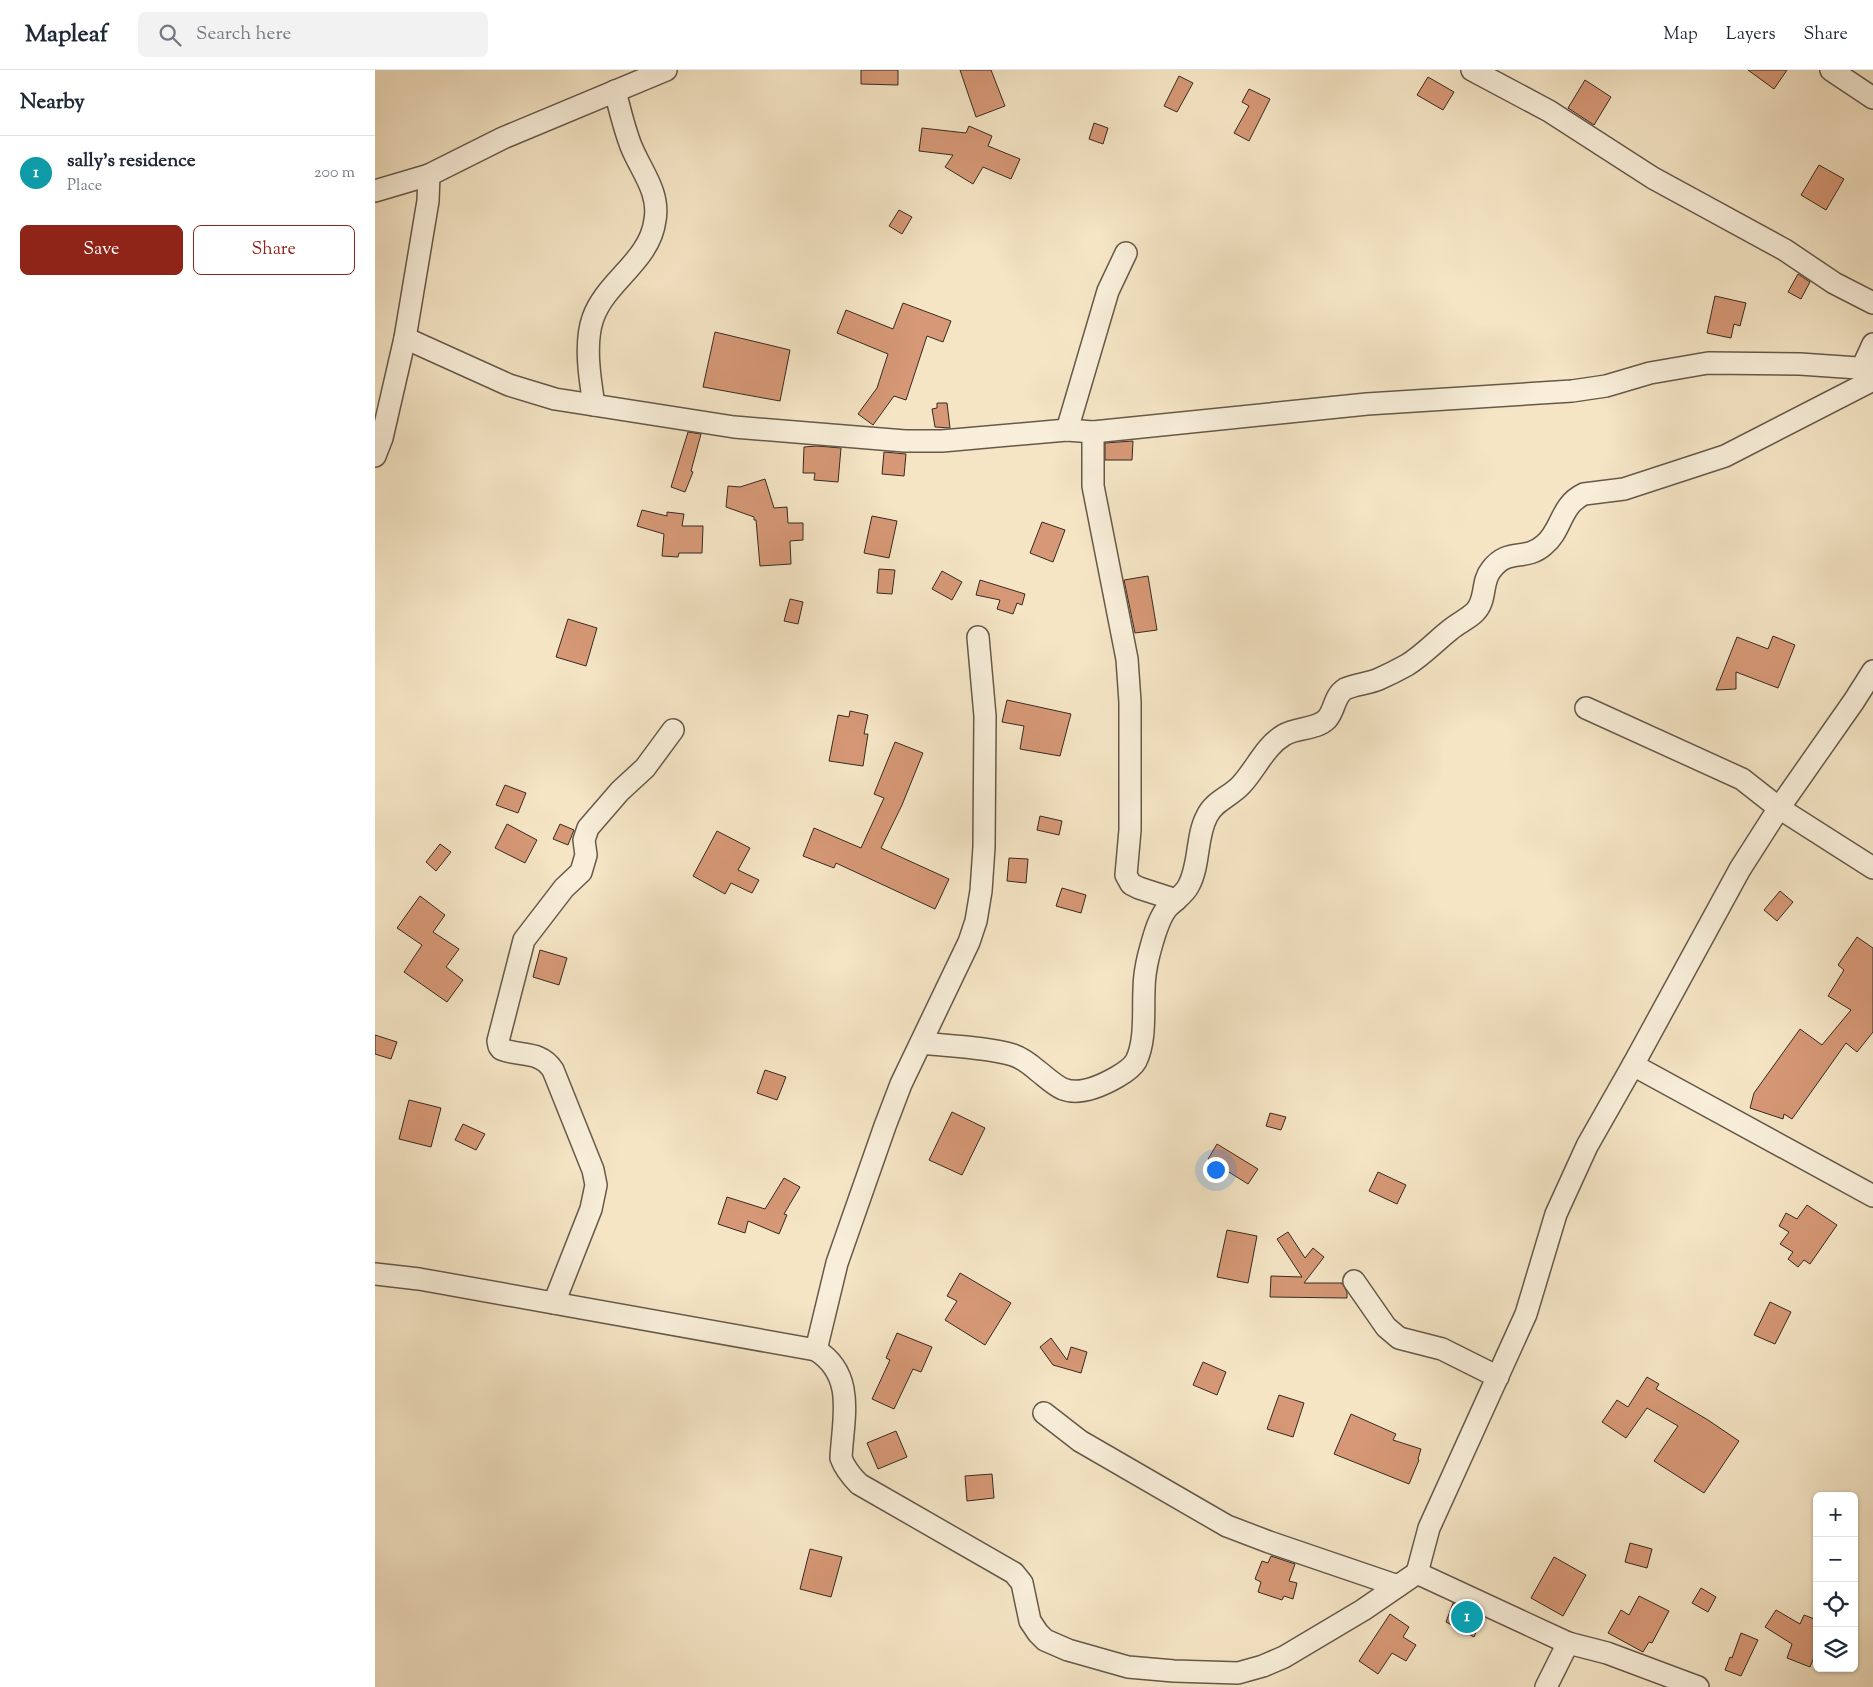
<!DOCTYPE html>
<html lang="en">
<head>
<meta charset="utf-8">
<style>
	:root { --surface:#fff; --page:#f2f2f3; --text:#1f2937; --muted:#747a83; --line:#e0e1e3; --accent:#8f2418 }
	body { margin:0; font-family:"Sorts Mill Goudy",serif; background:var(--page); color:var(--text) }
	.controls { position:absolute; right:15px; bottom:15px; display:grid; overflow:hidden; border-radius:8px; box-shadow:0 1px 4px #0004 }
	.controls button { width:45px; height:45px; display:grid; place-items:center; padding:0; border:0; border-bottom:1px solid var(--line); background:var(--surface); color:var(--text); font:25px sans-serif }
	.you { position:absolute; left:840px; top:1099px; width:18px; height:18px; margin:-12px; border:4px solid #fff; border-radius:50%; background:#1a73e8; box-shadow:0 0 0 8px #1a73e833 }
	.badge { display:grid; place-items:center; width:32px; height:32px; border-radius:50%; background:var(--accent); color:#fff; font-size:16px; font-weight:700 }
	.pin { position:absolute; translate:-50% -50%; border:2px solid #fff; box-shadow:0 1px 5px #0006 }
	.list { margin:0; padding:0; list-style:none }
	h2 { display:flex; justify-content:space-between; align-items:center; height:65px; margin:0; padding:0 20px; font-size:21px }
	h2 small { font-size:16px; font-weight:400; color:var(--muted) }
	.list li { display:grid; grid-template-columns:32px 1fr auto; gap:15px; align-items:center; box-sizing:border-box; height:75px; padding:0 20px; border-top:1px solid var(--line) }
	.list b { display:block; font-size:19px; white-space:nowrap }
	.list p { margin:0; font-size:16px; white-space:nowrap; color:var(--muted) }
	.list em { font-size:16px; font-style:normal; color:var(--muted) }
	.actions { display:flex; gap:10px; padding:15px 20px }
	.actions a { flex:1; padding:11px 0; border:1px solid var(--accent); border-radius:8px; text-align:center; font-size:18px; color:var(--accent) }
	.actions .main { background:var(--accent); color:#fff }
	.icon { flex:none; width:28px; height:28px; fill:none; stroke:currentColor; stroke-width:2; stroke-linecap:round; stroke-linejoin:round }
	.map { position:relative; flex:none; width:1498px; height:1617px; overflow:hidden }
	header { display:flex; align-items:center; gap:30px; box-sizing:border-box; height:70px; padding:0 25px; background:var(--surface); border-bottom:1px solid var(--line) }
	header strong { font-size:24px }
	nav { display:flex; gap:28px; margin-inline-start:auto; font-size:18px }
	.search { width:350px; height:45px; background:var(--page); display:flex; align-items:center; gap:12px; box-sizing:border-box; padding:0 18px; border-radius:8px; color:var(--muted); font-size:19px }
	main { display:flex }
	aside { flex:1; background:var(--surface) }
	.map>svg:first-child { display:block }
</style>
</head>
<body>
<header>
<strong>Mapleaf</strong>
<div class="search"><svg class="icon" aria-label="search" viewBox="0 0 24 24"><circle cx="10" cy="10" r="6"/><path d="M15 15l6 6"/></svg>Search here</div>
<nav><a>Map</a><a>Layers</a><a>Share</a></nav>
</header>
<main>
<aside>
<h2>Nearby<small></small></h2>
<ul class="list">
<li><span class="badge" style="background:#0f9aa8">1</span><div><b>sally's residence</b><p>Place</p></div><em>200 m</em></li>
</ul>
<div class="actions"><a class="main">Save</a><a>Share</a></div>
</aside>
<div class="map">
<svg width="1498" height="1617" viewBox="0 0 1498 1617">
	<rect width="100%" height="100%" fill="#f5e5c5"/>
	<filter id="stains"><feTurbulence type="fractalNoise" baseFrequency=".004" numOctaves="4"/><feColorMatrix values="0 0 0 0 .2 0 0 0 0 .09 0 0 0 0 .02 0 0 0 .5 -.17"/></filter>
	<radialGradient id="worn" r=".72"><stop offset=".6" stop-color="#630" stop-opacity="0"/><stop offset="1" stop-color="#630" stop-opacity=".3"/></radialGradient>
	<g fill="#d69876" stroke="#372a22">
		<path d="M486 0H523V15L486 14Z"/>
		<path d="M585 0H616L630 36 601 47Z"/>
		<path d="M1373 0H1412L1399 19Z"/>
		<path d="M804 6 818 13 802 42 789 36Z"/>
		<path d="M1053 7 1079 22 1068 40 1042 25Z"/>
		<path d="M1210 10 1236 27 1219 55 1193 38Z"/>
		<path d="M874 19 895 29 874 71 859 63 874 36 867 32Z"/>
		<path d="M719 53 733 58 728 74 714 69Z"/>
		<path d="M594 56 617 66 613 76 645 89 636 109 608 97 598 114 570 97 578 85 544 81 547 58 591 63Z"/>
		<path d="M1444 95 1469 109 1451 140 1426 125Z"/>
		<path d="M524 140 537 147 527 164 514 156Z"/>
		<path d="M1423 204 1435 212 1426 229 1413 222Z"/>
		<path d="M1340 226 1371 233 1365 256 1359 254 1356 268 1332 263Z"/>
		<path d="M528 233 576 251 568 272 552 266 531 330 519 326 498 355 483 344 502 318 513 284 462 263 471 240 518 259Z"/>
		<path d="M340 262 415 280 405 331 328 317Z"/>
		<path d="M562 333H572L575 358 560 357 557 339 562 338Z"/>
		<path d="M313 362 326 364 316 401 318 402 310 422 296 417Z"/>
		<path d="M758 371 757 390H730V373Z"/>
		<path d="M442 376 466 378 463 412 439 410 440 403H428L429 377Z"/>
		<path d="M509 382 531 384 529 406 507 404Z"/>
		<path d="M390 409 399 438 412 437 413 453H428V470L415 471 416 494 385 496 381 450H379V447L351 437 353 416 365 417Z"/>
		<path d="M267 440 292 446V442L309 444 307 456H328L327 483H304L303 487 287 486 289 464 262 456Z"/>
		<path d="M497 446 522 451 514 488 489 483Z"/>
		<path d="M667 452 690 460 678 492 655 483Z"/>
		<path d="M504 499 520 500 517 524 502 523Z"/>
		<path d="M567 501 587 512 577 530 557 519Z"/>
		<path d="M773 506 782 560 760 563 749 510Z"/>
		<path d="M605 510 650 524 647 535 642 533 638 544 622 539 625 530 601 525Z"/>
		<path d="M415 529 428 532 423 554 409 551Z"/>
		<path d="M193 549 222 558 211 596 181 587Z"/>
		<path d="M1398 566 1420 575 1403 618 1361 602V619L1341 620 1362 567 1393 579Z"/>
		<path d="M632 630 696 644 685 686 645 679 649 656 627 652Z"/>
		<path d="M475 641 493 645 489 664H493L488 696 454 691 463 645 474 647Z"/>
		<path d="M520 672 548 683 527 735 506 778 574 809 560 839 461 793 459 798 428 786 439 758 486 778 509 728 499 724Z"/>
		<path d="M130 715 151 723 143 743 121 735Z"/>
		<path d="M665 746 687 751 684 765 662 760Z"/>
		<path d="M132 754 162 770 150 793 120 778Z"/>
		<path d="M185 754 199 760 193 775 178 769Z"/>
		<path d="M342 761 375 778 363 800 384 810 377 823 356 813 350 824 318 806Z"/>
		<path d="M65 774 76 782 61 801 51 792Z"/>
		<path d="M634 788 653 789 651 813 632 811Z"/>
		<path d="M687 818 711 825 706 843 681 836Z"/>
		<path d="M1405 821 1418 832 1402 851 1389 840Z"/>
		<path d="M45 826 70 845 58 862 84 879 71 897 88 910 72 932 29 902 47 875 22 858Z"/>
		<path d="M1482 867 1498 878V962L1482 982 1471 973 1417 1049 1409 1044 1408 1049 1375 1038 1379 1023 1425 959 1447 975 1476 940 1453 926 1469 900 1463 895Z"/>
		<path d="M165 880 192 888 184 915 158 907Z"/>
		<path d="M0 965 22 972 16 989 0 984Z"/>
		<path d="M390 1000 411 1007 402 1030 382 1023Z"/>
		<path d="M34 1030 66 1038 56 1077 24 1069Z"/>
		<path d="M577 1042 610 1058 587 1105 554 1090Z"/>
		<path d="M895 1043 911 1047 906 1060 891 1056Z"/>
		<path d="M88 1054 110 1064 101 1080 80 1070Z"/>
		<path d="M842 1074 883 1099 873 1114 833 1089Z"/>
		<path d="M1003 1102 1031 1115 1022 1134 994 1121Z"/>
		<path d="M409 1108 425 1117 409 1144 412 1145 404 1164 373 1151 370 1163 343 1154 352 1127 390 1139Z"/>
		<path d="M1432 1135 1462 1155 1435 1194 1429 1190 1423 1197 1413 1189 1418 1182 1405 1174 1414 1162 1404 1156 1411 1143 1422 1149Z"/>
		<path d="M852 1160 882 1166 873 1213 842 1207Z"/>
		<path d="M913 1162 930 1188 938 1178 949 1187 929 1213H967L972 1222V1228L895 1227 896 1206 927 1207 902 1169Z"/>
		<path d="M585 1203 636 1233 610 1275 570 1250 582 1231 572 1226Z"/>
		<path d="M1395 1232 1416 1242 1400 1274 1379 1265Z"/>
		<path d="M522 1263 557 1277 546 1302 538 1299 519 1339 497 1329 515 1290 511 1288Z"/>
		<path d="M676 1268 692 1290 696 1277 712 1282 706 1303 678 1295 665 1277Z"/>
		<path d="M828 1292 851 1302 842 1325 818 1315Z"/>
		<path d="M1272 1307 1284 1314 1281 1319 1333 1350 1364 1371 1329 1423 1279 1391 1303 1356 1272 1338 1251 1368 1227 1352 1242 1330 1253 1337Z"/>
		<path d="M904 1325 929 1333 918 1367 892 1359Z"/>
		<path d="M976 1344 1021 1364 1018 1370 1046 1379 1043 1389 1044 1390 1034 1414 959 1384Z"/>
		<path d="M521 1361 532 1387 503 1399 492 1373Z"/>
		<path d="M617 1404 619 1428 592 1431 590 1406Z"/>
		<path d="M1255 1473 1277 1479 1272 1498 1250 1492Z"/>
		<path d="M435 1479 467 1487 456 1527 425 1519Z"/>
		<path d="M896 1486 920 1494 914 1511 922 1513 918 1529 909 1526 907 1530 883 1522 886 1512 880 1509 887 1491 893 1493Z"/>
		<path d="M1179 1487 1211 1505 1188 1546 1156 1528Z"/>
		<path d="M1326 1518 1341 1527 1333 1542 1317 1533Z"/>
		<path d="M1264 1526 1294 1541 1277 1573 1274 1572 1268 1582 1233 1563 1246 1540 1254 1545Z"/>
		<path d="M1078 1533 1107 1547 1099 1567 1071 1552Z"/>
		<path d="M1401 1540 1425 1554 1429 1545 1442 1550V1580L1435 1597 1412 1588 1417 1574 1390 1557Z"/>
		<path d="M1015 1544 1034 1557 1028 1567 1041 1575 1031 1591 1017 1583 1003 1604 984 1591Z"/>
		<path d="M1366 1563 1383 1570 1366 1606 1350 1600 1355 1587 1357 1588Z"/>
	</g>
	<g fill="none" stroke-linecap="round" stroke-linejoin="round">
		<defs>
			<g id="minor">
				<path d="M1097 0 1174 41 1278 108 1410 180 1459 213 1498 233"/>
				<path d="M1456 0 1498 28"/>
				<path d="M0 121 54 105"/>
				<path d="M30 268 134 315 180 329 359 357 530 371H567L692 360 718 362 992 334 1197 321 1231 316 1275 303 1333 293 1425 294 1498 299"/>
				<path d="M1487 298 1498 274"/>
				<path d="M219 335C215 310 209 273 218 248 231 211 275 191 280 150 285 122 266 101 256 76 249 58 245 40 240 21"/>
				<path d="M692 360 733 221 751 183"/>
				<path d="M718 362V416L752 589 755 632V760L751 805 756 814 764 818 801 830"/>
				<path d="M0 386 7 368 30 268 53 131 54 105 128 68 291 0"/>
				<path d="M1211 638 1367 709 1404 738 1498 798"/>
				<path d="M546 973C573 976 613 977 638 985 647 988 656 995 663 1001 671 1007 679 1015 688 1019 705 1026 728 1015 742 1007 749 1003 757 998 761 991 771 971 768 941 769 920 769 908 771 896 774 884 778 870 783 848 793 837 800 830 810 824 814 815 825 794 821 766 832 746 839 731 855 727 866 715 881 699 890 676 909 665 922 657 941 660 952 649 960 640 959 626 970 619 980 614 993 614 1004 609 1013 605 1023 600 1032 595 1047 586 1061 571 1075 560 1083 553 1093 549 1100 542 1112 530 1106 512 1116 500 1133 477 1150 492 1169 475 1187 461 1185 435 1209 424L1249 419 1350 386 1498 310"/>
				<path d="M1258 995 1498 1126"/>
				<path d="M0 1204 44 1209 441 1280C481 1305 468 1348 466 1388 470 1399 476 1406 484 1414L639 1503 647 1513 655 1551 663 1563 670 1570 693 1580 753 1597 799 1601 863 1603 888 1596 909 1587 988 1540 1042 1503"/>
				<path d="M979 1211 1011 1257 1024 1268 1067 1279 1123 1307"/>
				<path d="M179 1233 216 1139 221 1115 218 1100 178 1000C165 980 146 987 126 979L124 976 123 971 149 870 189 818 206 802 211 785 209 770 213 758 245 721 270 698 298 660"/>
				<path d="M441 1280 462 1193 510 1056 526 1014 594 872 601 851 606 821 609 777 610 646 603 567"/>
				<path d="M669 1343 705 1371 852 1456 894 1472 1023 1516"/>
				<path d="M1193 1573 1232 1583 1323 1617"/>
				<path d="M1171 1617 1193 1573 1042 1503 1054 1458 1151 1244 1181 1144 1212 1076 1258 995 1365 799 1404 738 1479 631 1498 601"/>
			</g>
		</defs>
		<use href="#minor" stroke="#66594b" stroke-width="24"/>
		<use href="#minor" stroke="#f8eed9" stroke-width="21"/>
	</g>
	<rect width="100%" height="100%" filter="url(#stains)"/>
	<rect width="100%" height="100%" fill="url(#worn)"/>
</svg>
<div class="controls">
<button>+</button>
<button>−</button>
<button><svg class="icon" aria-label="locate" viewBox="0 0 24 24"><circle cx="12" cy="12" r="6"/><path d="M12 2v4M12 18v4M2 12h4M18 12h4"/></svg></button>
<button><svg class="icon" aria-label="layers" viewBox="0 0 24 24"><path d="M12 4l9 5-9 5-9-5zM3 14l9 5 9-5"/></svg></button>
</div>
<div class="you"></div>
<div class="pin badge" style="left:1092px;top:1547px;background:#0f9aa8">1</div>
</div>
</main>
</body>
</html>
